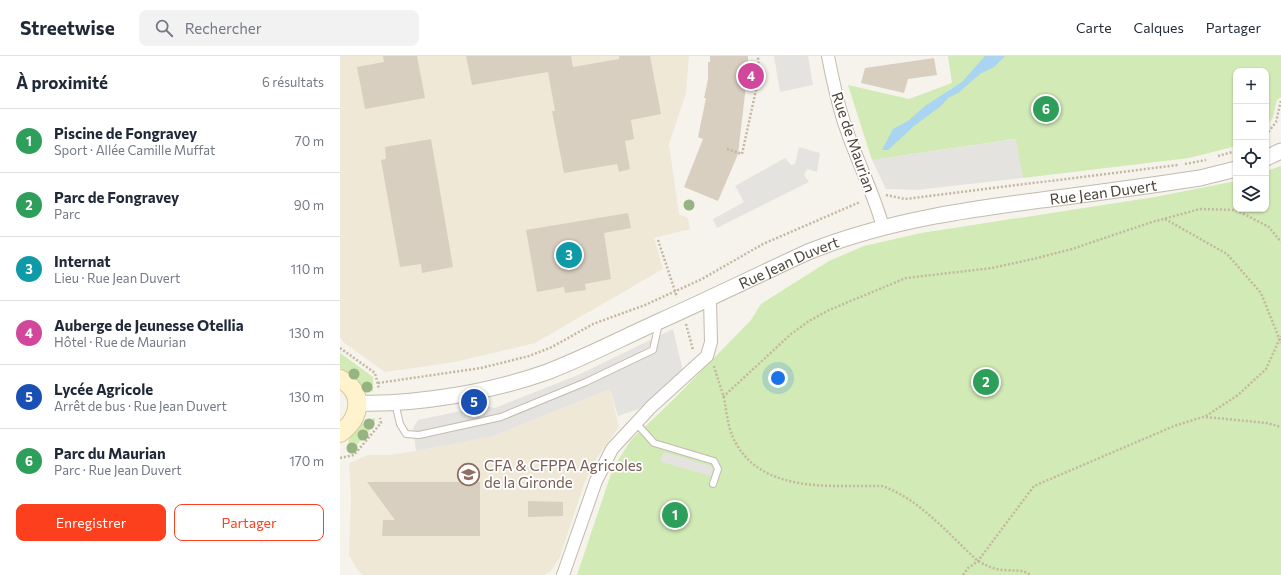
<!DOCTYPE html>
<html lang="fr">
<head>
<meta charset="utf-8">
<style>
	:root { --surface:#fff; --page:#f2f2f3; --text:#1f2937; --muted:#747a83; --line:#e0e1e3; --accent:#fc3f1d }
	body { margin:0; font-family:Commissioner,sans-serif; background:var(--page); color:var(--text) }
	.controls { position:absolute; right:12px; top:12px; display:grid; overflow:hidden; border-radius:8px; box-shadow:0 1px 3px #0004 }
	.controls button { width:36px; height:36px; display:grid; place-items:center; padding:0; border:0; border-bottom:1px solid var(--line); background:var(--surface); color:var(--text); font:20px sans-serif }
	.you { position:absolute; left:438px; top:322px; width:14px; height:14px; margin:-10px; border:3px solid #fff; border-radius:50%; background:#1a73e8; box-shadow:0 0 0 6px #1a73e833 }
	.badge { display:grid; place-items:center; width:26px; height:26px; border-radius:50%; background:var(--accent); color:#fff; font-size:13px; font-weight:700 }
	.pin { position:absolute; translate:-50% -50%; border:2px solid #fff; box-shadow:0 1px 4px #0006 }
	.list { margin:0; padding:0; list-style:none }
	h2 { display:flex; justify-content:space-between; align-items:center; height:52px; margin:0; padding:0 16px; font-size:17px }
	h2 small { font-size:13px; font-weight:400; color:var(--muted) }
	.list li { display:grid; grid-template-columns:26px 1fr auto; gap:12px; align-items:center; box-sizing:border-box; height:64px; padding:0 16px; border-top:1px solid var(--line) }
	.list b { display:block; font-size:15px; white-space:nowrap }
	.list p { margin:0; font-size:13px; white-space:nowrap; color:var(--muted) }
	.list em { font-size:13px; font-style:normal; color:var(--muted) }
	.actions { display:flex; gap:8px; padding:12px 16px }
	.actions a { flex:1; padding:9px 0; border:1px solid var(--accent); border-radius:8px; text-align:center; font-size:14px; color:var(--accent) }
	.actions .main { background:var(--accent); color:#fff }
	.icon { flex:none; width:22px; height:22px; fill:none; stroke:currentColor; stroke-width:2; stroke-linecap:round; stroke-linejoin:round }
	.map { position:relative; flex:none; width:941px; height:519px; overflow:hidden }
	header { display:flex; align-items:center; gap:24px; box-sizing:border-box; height:56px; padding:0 20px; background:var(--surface); border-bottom:1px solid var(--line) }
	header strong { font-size:19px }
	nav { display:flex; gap:22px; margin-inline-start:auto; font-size:14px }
	.search { width:280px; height:36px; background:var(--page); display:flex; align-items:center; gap:10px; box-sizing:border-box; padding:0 14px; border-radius:8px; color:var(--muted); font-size:15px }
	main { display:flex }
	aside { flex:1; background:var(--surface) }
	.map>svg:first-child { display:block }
</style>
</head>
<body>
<header>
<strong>Streetwise</strong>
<div class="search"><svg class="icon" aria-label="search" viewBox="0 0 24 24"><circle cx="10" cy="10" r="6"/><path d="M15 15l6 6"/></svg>Rechercher</div>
<nav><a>Carte</a><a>Calques</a><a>Partager</a></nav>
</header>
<main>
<aside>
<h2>À proximité<small>6 résultats</small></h2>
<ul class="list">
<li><span class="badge" style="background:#2e9e5b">1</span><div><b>Piscine de Fongravey</b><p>Sport · Allée Camille Muffat</p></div><em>70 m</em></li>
<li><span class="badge" style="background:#2e9e5b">2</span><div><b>Parc de Fongravey</b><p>Parc</p></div><em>90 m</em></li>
<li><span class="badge" style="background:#0f9aa8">3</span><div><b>Internat</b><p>Lieu · Rue Jean Duvert</p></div><em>110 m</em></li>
<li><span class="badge" style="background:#d1479c">4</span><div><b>Auberge de Jeunesse Otellia</b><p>Hôtel · Rue de Maurian</p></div><em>130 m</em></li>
<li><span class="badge" style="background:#1a4fb4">5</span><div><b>Lycée Agricole</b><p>Arrêt de bus · Rue Jean Duvert</p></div><em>130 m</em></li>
<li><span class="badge" style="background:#2e9e5b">6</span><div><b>Parc du Maurian</b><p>Parc · Rue Jean Duvert</p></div><em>170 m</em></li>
</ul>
<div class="actions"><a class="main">Enregistrer</a><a>Partager</a></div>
</aside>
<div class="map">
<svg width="941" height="519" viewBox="0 0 941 519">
	<rect width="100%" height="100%" fill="#f6f3ec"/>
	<g fill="#efe8d6">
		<path d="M0 0H349L346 37 329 88 339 158 348 162 350 173 314 182 323 213 195 287 115 306 45 316 3 286 0 281Z"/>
		<path d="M270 333 279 371 256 403 244 428 220 501 211 515 204 519H23L17 513 9 499 11 440 9 407 28 399H49L76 395 154 380Z"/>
	</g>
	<g fill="#d2eab5">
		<path d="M608 0H941V41L937 44 933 61 926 72V15H896V90L849 102 683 122 675 83 532 104 508 29 569 43 612 27Z"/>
		<path d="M941 110V519H237L273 412 291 384 334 343 411 264 421 248 489 205 524 190 581 177 815 141 896 125V153H926V115Z"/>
		<path d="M0 297 33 321V336L17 327 0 312Z"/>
		<path d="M35 362V368L11 396H7C7 379 19 366 35 362Z"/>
	</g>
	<g fill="#e5e3e0">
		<path d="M434 0H468L473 29 440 36Z"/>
		<path d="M676 83 683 122 577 134 546 133 532 104Z"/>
		<path d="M459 91 480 97 477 116 467 113 464 119 469 126 377 172 373 163 404 146 395 130 445 102 451 109 455 108Z"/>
		<path d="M333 273 343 315 299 353 278 360 270 333 154 380 76 395 73 372 78 364 144 350 155 352 238 319Z"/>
		<path d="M323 396 374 411 371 420 321 406Z"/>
	</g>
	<path fill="#a9d4f2" d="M645 0H665L654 11 640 18 618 37 608 42 601 50 574 70 548 94H542L553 73 568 65 585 50 622 26Z"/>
	<g fill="#d8cfc1">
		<path d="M43 0H77L85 42 25 53 17 11 44 6Z"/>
		<path d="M126 0H231L233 11 279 3V0H310L321 58 291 64 294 83 285 85 290 113 279 116 277 108 224 117 212 55H215L208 16 132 29Z"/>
		<path d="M370 0H408V7H410L409 21H407L398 98 378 145 344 131 363 83 358 81 366 42H364L368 23V6H370Z"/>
		<path d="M594 2 597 19 568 23 564 37 521 27 525 12Z"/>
		<path d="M91 83 113 211 82 217 81 208 60 211 41 104 46 103 45 91Z"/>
		<path d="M288 157 291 172 264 177 271 223 245 228 246 234 225 237 224 231 197 236 186 174Z"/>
		<path d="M27 426H140V480H42L43 464H55Z"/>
		<path d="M188 445 223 446V460L188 461Z"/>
	</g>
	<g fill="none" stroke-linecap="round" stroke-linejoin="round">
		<defs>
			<g id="service">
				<path d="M55 347 60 368 66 378 79 379 161 361 246 326 313 294 319 267"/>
				<path d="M296 367 314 387 374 405 378 413 373 428"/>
			</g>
			<g id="minor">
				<path d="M488 0C493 25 498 51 507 75 518 107 534 138 543 171"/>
				<path d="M223 519 256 425 272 393 311 351 367 300 371 286 370 242"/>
			</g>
			<g id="tertiary">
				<path d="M926 102 941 95"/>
				<path id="s1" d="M17 347C77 349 151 336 207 316 246 301 282 282 320 265 369 243 418 219 468 196 550 163 637 152 725 141 770 135 815 129 860 122L896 113"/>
			</g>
			<path id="secondary" d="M0 323C25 335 21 363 0 377"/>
		</defs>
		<use href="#service" stroke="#c2bbae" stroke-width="8"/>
		<use href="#minor" stroke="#c2bbae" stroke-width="14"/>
		<use href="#tertiary" stroke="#c2bbae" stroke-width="17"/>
		<use href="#secondary" stroke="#d6c79b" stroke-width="20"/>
		<g stroke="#c4b79f" stroke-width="2.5" stroke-dasharray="2 2" stroke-linecap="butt">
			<path d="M926 79 936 66 941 44"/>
			<path d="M387 93 402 98 419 20 418 0"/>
			<path d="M878 100 896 95"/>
			<path d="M845 108 866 104"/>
			<path d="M546 139 565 143 838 109"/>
			<path d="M825 163 887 198 921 237 941 287"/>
			<path d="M318 184 337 241"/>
			<path d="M346 268 353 294"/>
			<path d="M0 292 35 317 39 333"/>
			<path d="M374 310C377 321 381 332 384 342 387 358 388 375 397 389 426 438 493 429 542 430 580 443 608 478 638 505 647 510 655 514 665 514 674 515 683 513 690 519"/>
			<path d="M38 327 141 312 189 300 212 291 253 268 305 249 362 223 423 188 520 146"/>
			<path d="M383 341 451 278 469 265 489 254 566 222 652 212 693 203 732 193 812 166 860 153 896 154 929 171 941 186"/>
			<path d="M866 361 927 367 941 371"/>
			<path d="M0 402 14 399 41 367 40 362"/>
			<path d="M623 519 628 512 638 505 694 430 834 370 866 360 898 339 926 313 941 280"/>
		</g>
		<use href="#service" stroke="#fff" stroke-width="6"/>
		<use href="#minor" stroke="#fff" stroke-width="12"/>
		<use href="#tertiary" stroke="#fff" stroke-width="15"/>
		<use href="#secondary" stroke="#fff3cd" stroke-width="18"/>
	</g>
	<g fill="#97b381">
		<circle cx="349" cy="149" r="5.5"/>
		<circle cx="14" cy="318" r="5.5"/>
		<circle cx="27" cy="331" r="5.5"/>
		<circle cx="29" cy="368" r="5.5"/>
		<circle cx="23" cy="379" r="5.5"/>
		<circle cx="12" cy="392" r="5.5"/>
	</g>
	<defs>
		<symbol id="university-ring" viewBox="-11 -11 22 22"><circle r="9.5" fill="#fff" stroke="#8d6e63" stroke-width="1.5"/><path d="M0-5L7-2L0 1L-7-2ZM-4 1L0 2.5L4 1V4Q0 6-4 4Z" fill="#8d6e63"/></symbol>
	</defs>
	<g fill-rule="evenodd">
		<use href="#university-ring" x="116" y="406" width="25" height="25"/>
	</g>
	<g text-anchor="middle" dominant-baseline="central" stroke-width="3.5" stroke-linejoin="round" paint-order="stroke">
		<g font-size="15" fill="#4b4439" stroke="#fff">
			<text transform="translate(514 86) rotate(71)">Rue de Maurian</text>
			<text stroke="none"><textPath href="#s1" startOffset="783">Rue Jean Duvert</textPath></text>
			<text stroke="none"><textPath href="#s1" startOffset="459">Rue Jean Duvert</textPath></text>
		</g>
		<g font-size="15" fill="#785e54" stroke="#fff" text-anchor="start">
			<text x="144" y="409">CFA &amp; CFPPA Agricoles<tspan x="144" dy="17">de la Gironde</tspan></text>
		</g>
	</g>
</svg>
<div class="controls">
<button>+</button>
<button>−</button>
<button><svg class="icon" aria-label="locate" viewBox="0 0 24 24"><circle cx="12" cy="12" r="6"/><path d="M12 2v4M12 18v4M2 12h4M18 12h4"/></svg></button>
<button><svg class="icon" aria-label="layers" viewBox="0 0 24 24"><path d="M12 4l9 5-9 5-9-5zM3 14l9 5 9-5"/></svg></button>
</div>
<div class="you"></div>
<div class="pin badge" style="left:335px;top:459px;background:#2e9e5b">1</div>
<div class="pin badge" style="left:646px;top:326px;background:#2e9e5b">2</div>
<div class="pin badge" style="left:229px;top:199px;background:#0f9aa8">3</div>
<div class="pin badge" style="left:411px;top:20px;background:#d1479c">4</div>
<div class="pin badge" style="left:134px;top:346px;background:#1a4fb4">5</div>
<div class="pin badge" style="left:706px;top:53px;background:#2e9e5b">6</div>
</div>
</main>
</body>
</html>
